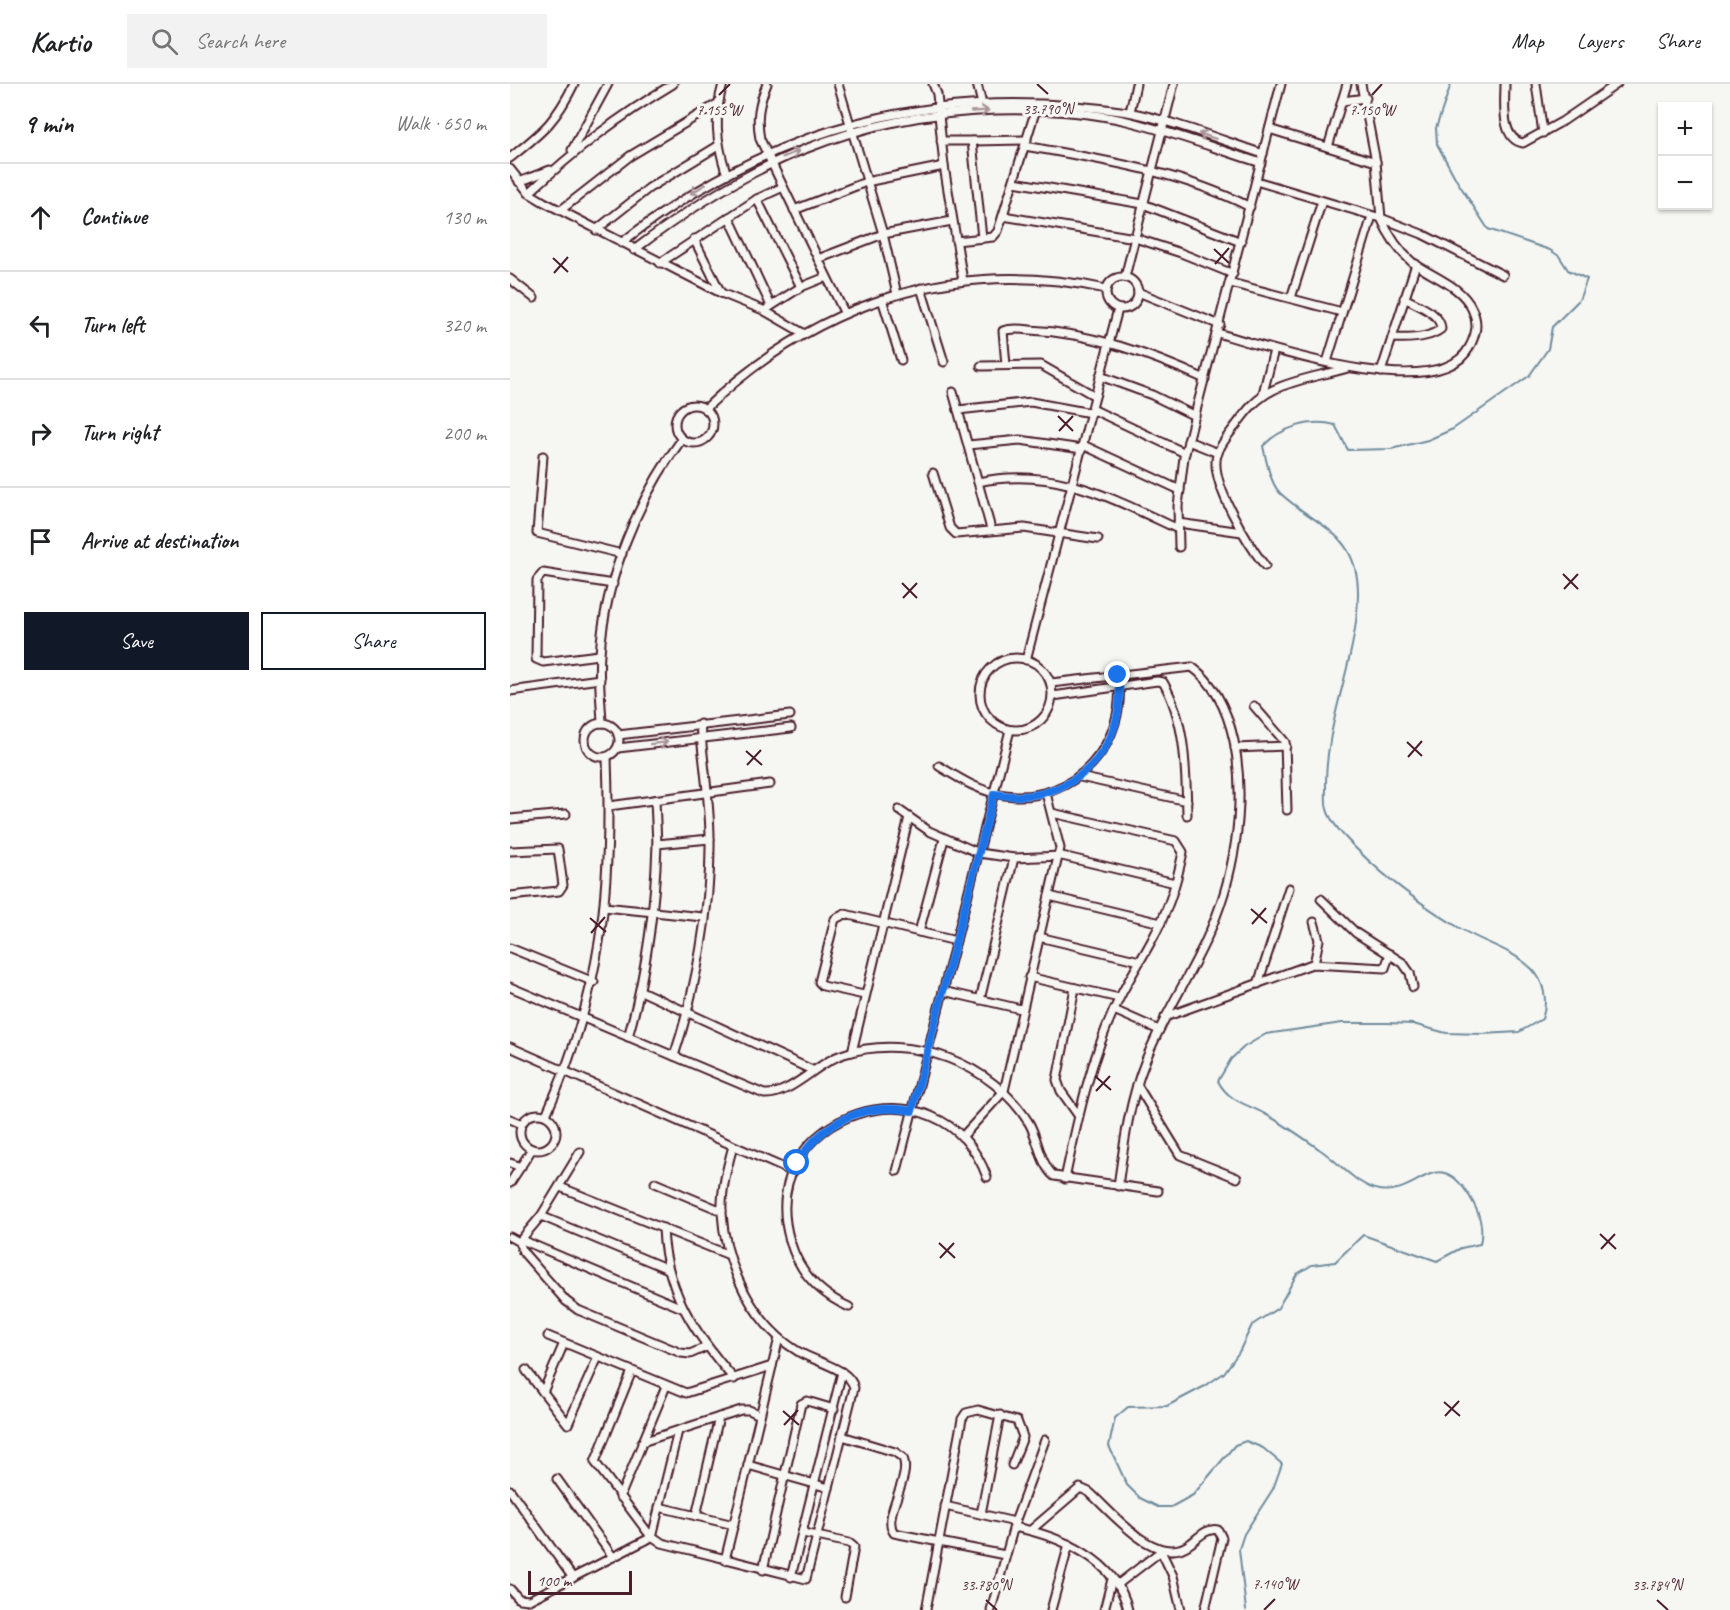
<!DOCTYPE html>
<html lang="en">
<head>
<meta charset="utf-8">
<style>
	:root { --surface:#fff; --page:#f2f2f2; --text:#202124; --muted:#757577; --line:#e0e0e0; --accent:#111827 }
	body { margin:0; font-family:Caveat,sans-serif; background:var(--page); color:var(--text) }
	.controls { position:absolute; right:18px; top:18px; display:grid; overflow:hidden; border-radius:0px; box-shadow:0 2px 4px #0004 }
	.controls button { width:54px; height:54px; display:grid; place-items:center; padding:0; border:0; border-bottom:2px solid var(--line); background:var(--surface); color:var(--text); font:30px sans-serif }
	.scale { position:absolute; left:18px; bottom:15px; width:104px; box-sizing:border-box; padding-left:6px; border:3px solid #4a1f2b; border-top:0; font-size:16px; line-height:21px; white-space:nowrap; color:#4a1f2b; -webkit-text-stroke:4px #f6f6f2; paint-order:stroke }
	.stop { position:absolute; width:18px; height:18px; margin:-14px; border:4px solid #1a73e8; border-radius:50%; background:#fff }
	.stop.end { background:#1a73e8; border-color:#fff; box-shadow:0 2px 6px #0008 }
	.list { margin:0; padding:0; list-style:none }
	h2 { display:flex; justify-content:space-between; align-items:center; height:78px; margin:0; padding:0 24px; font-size:26px }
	h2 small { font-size:20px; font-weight:400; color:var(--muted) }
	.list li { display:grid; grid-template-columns:39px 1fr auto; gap:18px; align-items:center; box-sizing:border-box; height:108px; padding:0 24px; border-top:2px solid var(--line) }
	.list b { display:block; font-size:22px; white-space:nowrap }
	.list em { font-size:20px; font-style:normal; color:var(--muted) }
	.actions { display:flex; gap:12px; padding:18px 24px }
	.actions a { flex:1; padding:14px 0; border:2px solid var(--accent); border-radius:0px; text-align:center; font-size:21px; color:var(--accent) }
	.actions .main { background:var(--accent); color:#fff }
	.icon { flex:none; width:33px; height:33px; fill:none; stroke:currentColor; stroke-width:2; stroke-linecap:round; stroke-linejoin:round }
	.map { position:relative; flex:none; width:1220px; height:1526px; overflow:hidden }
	header { display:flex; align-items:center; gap:36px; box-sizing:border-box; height:84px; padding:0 30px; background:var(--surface); border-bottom:2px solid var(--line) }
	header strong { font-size:28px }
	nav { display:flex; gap:33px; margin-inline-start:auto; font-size:21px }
	.search { width:420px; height:54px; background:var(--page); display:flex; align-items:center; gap:15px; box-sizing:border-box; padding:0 21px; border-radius:0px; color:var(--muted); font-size:22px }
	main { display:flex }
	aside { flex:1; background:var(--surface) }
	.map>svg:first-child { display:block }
</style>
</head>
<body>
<header>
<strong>Kartio</strong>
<div class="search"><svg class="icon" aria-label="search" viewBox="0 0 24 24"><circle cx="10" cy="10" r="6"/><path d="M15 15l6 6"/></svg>Search here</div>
<nav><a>Map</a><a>Layers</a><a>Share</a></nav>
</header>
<main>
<aside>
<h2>9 min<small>Walk · 650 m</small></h2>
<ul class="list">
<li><svg class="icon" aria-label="ahead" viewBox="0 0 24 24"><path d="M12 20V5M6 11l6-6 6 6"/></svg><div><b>Continue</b></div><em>130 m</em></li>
<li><svg class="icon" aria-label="left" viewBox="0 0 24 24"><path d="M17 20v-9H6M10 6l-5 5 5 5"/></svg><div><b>Turn left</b></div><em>320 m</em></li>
<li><svg class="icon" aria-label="right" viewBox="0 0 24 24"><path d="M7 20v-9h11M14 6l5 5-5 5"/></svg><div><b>Turn right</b></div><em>200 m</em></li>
<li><svg class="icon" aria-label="arrive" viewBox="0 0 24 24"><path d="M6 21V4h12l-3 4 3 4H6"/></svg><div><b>Arrive at destination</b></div></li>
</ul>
<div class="actions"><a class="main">Save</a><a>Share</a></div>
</aside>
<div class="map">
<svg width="1220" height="1526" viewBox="0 0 1220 1526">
	<rect width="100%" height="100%" fill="#f6f6f2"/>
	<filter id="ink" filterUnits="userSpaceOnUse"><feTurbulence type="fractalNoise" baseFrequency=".0167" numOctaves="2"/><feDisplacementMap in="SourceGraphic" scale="12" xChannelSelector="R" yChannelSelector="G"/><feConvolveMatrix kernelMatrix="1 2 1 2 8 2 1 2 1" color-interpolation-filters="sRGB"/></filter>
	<g filter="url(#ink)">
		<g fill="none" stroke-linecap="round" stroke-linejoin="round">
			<path stroke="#708c9d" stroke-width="2" d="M736 1526 729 1465 734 1450 763 1405 772 1380 753 1364 736 1357 725 1361 683 1411 661 1423H648L630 1414 617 1401 599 1362 605 1334 618 1323 657 1322 695 1302 714 1289 729 1268 742 1241 768 1224 787 1190 802 1181 825 1178 853 1151 927 1177 951 1164 970 1160C974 1142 969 1128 960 1113 926 1058 909 1113 869 1106 847 1102 828 1077 809 1065 792 1053 774 1040 755 1030 737 1020 719 1018 708 997L721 975 734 963 756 950 832 939H877L903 940 936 949 973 950 1009 948 1032 935C1038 919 1035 898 1022 885 1002 865 974 859 951 845 910 820 867 788 834 752 828 745 819 734 817 725 815 719 816 710 816 703 815 636 847 577 848 511 849 448 806 443 770 409 760 399 756 375 753 362 770 344 801 334 825 341L838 366 881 365 918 356 943 345 1019 292 1038 265 1042 243 1069 216 1077 195 1058 186 1049 172 1040 166 978 145 947 97 927 60 926 44 941 0"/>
			<defs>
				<g id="minor">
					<path d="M213 0C204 31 206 57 216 88"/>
					<path d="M257 0C249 19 246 34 250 55L334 228"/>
					<path d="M328 0 373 150 387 210"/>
					<path d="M423 0 427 10 434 82 453 197"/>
					<path d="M467 0 471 16"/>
					<path d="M851 0 866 78 871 134 912 150 993 191"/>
					<path d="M995 0C995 18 990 55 1013 59L1053 37 1107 0"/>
					<path d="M1026 0 1033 49"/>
					<path d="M832 17 856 14"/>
					<path d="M620 28 626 0"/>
					<path d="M759 45 866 78"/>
					<path d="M431 57H462L472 154"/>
					<path d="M462 57 517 56"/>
					<path d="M515 62C593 76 668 87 740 123"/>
					<path d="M818 63 837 0"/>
					<path d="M62 66 98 0"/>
					<path d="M0 74C32 48 45 39 64 0"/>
					<path d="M0 85 19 109 34 118 211 209 253 226 293 249"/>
					<path d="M9 98 40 86"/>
					<path d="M504 98 633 120 731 158"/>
					<path d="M19 109C66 65 108 33 163 0"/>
					<path d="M247 115 291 203"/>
					<path d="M51 126 120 72 207 20"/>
					<path d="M284 126 356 98 434 82"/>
					<path d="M493 132 625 154 671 169 723 190"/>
					<path d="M219 133 261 222"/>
					<path d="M86 146 139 104 208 62"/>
					<path d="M184 155 211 209"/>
					<path d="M446 157 483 153 488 147 526 25"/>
					<path d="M111 159C266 40 423 0 618 28 664 37 708 55 753 70"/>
					<path d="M124 166C237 80 342 31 486 26 530 25 574 27 617 37 662 48 707 65 751 79"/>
					<path d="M308 175 373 150 442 137"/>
					<path d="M150 179 247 115 273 103"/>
					<circle cx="612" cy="209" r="16"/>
					<path d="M615 193 664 0"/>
					<path d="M0 195 24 214"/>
					<path d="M721 199 832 228"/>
					<path d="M411 204 434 278"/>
					<path d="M628 208 710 241"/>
					<path d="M781 214 812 117"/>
					<path d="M372 215 391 276"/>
					<path d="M258 224 291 203 316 193"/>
					<path d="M708 249C758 264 928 321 959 264 966 251 969 239 962 225 951 201 922 193 902 178 888 166 878 150 871 134L746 97"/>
					<path d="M882 254C898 255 918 255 931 245 931 229 907 221 894 214"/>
					<path d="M817 278 862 132"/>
					<path d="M496 281 493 247C501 244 512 245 520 246 582 249 640 270 695 295"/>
					<path d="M471 282 531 281 585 312"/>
					<path d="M871 288 906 180"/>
					<path d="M590 292 642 311 685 332"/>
					<path d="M443 308 481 445"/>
					<path d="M752 313 764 266"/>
					<circle cx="184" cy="340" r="19"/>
					<path d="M195 325C306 219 445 172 596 205"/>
					<path d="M582 325 675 369"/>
					<path d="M448 326 521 318 581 329"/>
					<path d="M678 357 708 369"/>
					<path d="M458 361 510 356 572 365"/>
					<path d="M573 361 670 406"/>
					<path d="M33 372 27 449 112 470"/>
					<path d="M423 389 440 444 446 450 514 444 588 455"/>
					<path d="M468 398C545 382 601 414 668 445"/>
					<path d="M668 439 732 448"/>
					<path d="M669 463 668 422 674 373 771 0"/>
					<path d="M755 482C739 461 699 398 707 371 710 360 720 349 727 340 737 326 747 314 763 306 785 295 814 291 838 284"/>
					<path d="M89 571 33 578 26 575 27 496 33 489 103 500"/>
					<circle cx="506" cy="610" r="36"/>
					<path d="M516 576 608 225"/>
					<path d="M541 599 682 583C706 600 718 630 724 657 737 722 724 797 696 856 677 897 651 936 635 978 619 1018 614 1060 608 1102"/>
					<path d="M0 607 90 595"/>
					<path d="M543 612 647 597 653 598C676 637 676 687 677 731"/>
					<path d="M744 622 775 658 777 726"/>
					<circle cx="92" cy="656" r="17"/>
					<path d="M92 639C91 616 88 593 90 570 95 495 127 416 172 355"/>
					<path d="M108 651 280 631"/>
					<path d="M108 664 281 644"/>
					<path d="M725 664 776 662"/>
					<path d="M429 682C450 695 470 708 495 711 565 721 619 658 608 591"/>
					<path d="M570 693 677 717"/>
					<path d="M145 716 147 760"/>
					<path d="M99 722 260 700"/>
					<path d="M389 726 419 747 469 769 504 774 552 772 665 799"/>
					<path d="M542 729 666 757 673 768C667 798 658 827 643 854 632 875 619 894 609 915 581 972 568 1033 555 1095"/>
					<path d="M0 735 56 730"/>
					<path d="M0 767 48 765 53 801 49 807 0 812"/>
					<path d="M539 812 651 839"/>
					<path d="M811 815 846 849 893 879 900 889 903 903"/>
					<path d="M94 823 193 833"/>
					<path d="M804 838 809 856 804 880"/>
					<path d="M409 848 434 755"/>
					<path d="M529 853 630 877"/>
					<path d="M0 864 84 898"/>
					<path d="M519 893 609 914"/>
					<path d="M748 900 779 804"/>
					<path d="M0 903 254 1010C281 1012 307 978 334 970 402 949 482 979 519 1039 528 1054 530 1080 544 1092L648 1107"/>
					<path d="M565 904 547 996 551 1007 568 1031"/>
					<path d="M131 907 302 986"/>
					<path d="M433 907 511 925"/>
					<path d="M354 911 313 902 309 898 325 835 335 830 446 857"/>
					<path d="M470 916 504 774"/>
					<path d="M604 926 649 946"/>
					<path d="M655 933 802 880 875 884 880 870"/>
					<path d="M118 953C136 890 145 826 147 760L200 755"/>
					<path d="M0 963 283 1088"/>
					<path d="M342 968 399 733"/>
					<path d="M164 972C186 906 201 824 200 755 200 717 193 678 190 640"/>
					<path d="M627 1001 670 1071 727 1094"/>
					<circle cx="28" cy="1048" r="18"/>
					<path d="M36 1031C92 908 102 807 97 673"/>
					<path d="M0 1035 12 1040"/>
					<path d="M452 1053 494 1007 550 764 536 709"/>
					<path d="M0 1079 11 1083"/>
					<path d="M387 1087 500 646"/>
					<path d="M0 1099 22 1065"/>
					<path d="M145 1099 212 1127"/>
					<path d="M50 1103 219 1171"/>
					<path d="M31 1132 158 1185"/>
					<path d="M153 1144C155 1206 185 1250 224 1295"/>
					<path d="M0 1153 9 1158 13 1168 56 1217 68 1226 171 1269 180 1270 196 1263"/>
					<path d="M12 1156 172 1224"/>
					<path d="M9 1158 31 1132 70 1068"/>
					<path d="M339 1223C310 1210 289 1188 280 1157 242 1029 431 968 477 1093"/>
					<path d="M38 1252 176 1309 262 1282"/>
					<path d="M16 1286 58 1340 88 1273"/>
					<path d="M122 1287 85 1378 139 1450 152 1459 296 1495 344 1304C340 1284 305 1278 289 1268 243 1241 215 1181 212 1129 211 1106 217 1084 223 1062"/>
					<path d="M33 1308 54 1259"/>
					<path d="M332 1352 385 1368 393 1374C402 1395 371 1431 384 1449L495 1471"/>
					<path d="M132 1358 231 1326H239L250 1331"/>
					<path d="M238 1381 319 1404"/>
					<path d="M47 1395 103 1473"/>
					<path d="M0 1406 63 1494"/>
					<path d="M110 1413 156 1302"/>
					<path d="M435 1422 505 1438"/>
					<path d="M149 1423 224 1441"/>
					<path d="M471 1430 490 1331"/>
					<path d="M186 1432 209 1333"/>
					<path d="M504 1443C549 1452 607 1475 618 1526"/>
					<path d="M521 1446 570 1404 579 1408C603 1429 647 1486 681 1459 689 1453 698 1443 708 1446L712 1454 695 1526"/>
					<path d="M293 1449 339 1459 344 1463 335 1513"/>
					<path d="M651 1467 663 1492 671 1526"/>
					<path d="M215 1476 269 1254"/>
					<path d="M253 1486 291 1320 297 1317 324 1325"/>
					<path d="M281 1493 332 1288"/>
					<path d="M607 1501 651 1467"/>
					<path d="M0 1505 9 1515 19 1516 142 1453 168 1347"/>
					<path d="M416 1526 452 1335 456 1329 468 1326 507 1337 513 1353 502 1381"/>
					<path d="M481 1526 505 1438 535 1356"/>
					<path d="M541 1526 559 1460"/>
					<path d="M594 1526 602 1495"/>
				</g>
			</defs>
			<use href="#minor" stroke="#4a1f2b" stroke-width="11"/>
			<use href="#minor" stroke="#f6f6f2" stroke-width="7"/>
		</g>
		<defs><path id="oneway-shaft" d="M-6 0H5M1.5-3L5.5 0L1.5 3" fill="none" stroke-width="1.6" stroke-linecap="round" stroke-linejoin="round" transform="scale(1.5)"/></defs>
		<g stroke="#a99598">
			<use href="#oneway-shaft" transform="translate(470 27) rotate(-3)"/>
			<use href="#oneway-shaft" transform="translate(697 52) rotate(-161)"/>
			<use href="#oneway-shaft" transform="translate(281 70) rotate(-22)"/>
			<use href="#oneway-shaft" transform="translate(188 105) rotate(148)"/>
			<use href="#oneway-shaft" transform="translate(149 659) rotate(-7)"/>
		</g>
	</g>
	<g fill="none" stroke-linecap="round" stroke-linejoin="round" filter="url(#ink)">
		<path stroke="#1a73e8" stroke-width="8" d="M287 1079C313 1037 354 1018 402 1027L484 710C559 724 620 667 608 591"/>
	</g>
	<path fill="none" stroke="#4a1f2b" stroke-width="2" d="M527 0 538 10M209 11 220 0M862 11 872 0M704 165 719 179M43 174 58 188M705 180 719 164M44 189 58 173M548 332 563 347M549 347 563 332M1053 490 1068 505M392 499 407 514M1054 505 1068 490M393 514 407 499M897 658 912 672M236 667 252 681M898 673 912 657M237 681 251 666M741 825 757 839M80 834 96 848M742 840 756 824M81 849 95 833M585 992 601 1006M586 1007 600 992M1090 1150 1106 1165M429 1159 445 1174M1091 1165 1105 1150M430 1174 444 1159M934 1318 950 1332M273 1327 289 1341M935 1332 949 1317M274 1341 288 1326M476 1516 487 1526M1147 1516 1158 1526M754 1526 765 1515"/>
	<g font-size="15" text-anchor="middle" fill="#4a1f2b" stroke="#f6f6f2" stroke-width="6" stroke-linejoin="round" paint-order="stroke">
		<text x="538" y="30">33.790°N</text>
		<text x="209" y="31">7.155°W</text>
		<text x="862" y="31">7.150°W</text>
		<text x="765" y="1505">7.140°W</text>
		<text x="476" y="1506">33.780°N</text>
		<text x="1147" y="1506">33.784°N</text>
	</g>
</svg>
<div class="controls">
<button>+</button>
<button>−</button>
</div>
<div class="scale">100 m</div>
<div class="stop" style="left:287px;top:1079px"></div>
<div class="stop end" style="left:608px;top:591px"></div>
</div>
</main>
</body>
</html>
